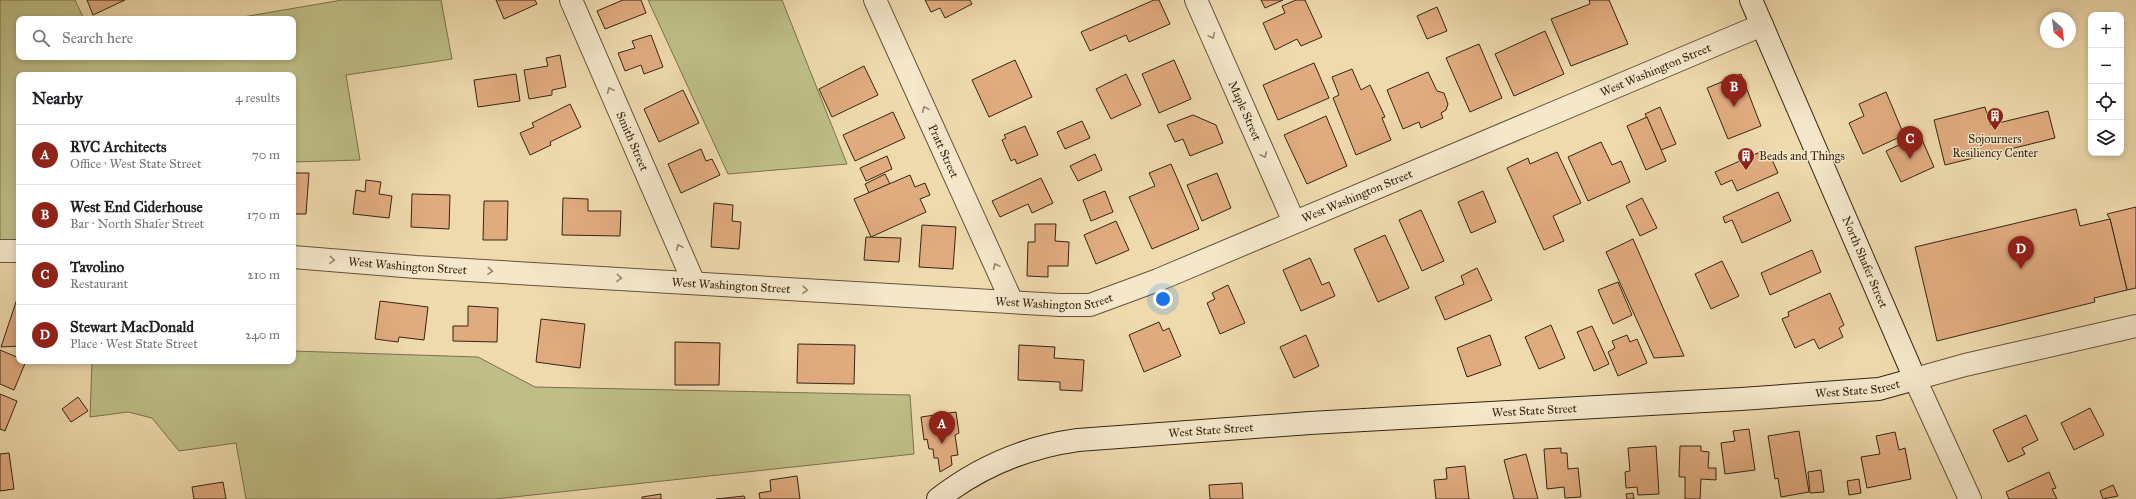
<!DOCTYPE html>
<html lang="en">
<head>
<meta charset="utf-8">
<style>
	:root { --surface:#fff; --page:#f6f6f6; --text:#202124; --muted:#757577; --line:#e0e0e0; --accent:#8f2418 }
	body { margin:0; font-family:"IM FELL Great Primer",serif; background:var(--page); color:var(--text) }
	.controls { position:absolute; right:12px; top:12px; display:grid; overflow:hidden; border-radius:8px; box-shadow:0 2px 6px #0003 }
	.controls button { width:36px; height:36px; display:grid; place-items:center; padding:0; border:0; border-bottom:1px solid var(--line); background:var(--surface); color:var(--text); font:20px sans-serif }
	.compass { position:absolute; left:2040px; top:12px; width:36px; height:36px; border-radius:50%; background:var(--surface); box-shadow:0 2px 6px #0003; rotate:152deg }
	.you { position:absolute; left:1163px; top:299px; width:14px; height:14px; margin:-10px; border:3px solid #fff; border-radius:50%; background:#1a73e8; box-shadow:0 0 0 6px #1a73e833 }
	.badge { display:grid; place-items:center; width:26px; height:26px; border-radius:50%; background:var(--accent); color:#fff; font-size:13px; font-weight:700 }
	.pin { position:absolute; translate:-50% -33px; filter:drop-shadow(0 1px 2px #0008) }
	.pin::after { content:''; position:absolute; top:21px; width:14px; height:12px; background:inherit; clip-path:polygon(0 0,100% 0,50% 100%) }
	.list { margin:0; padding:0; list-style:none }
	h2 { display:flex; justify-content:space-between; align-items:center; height:52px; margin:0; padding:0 16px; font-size:17px }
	h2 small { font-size:13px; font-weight:400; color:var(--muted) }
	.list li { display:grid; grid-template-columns:26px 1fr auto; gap:12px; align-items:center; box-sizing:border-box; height:60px; padding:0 16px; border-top:1px solid var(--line) }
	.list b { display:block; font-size:15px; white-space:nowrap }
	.list p { margin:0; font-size:13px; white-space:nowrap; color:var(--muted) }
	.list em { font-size:13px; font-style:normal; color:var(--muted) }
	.icon { flex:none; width:22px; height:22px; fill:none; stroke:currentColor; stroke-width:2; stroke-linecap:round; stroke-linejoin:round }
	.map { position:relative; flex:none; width:2136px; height:499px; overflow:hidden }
	.search { position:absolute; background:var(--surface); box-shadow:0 2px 6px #0003; left:16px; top:16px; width:280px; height:44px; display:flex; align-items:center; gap:10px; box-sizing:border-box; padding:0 14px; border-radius:8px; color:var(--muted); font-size:15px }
	.panel { position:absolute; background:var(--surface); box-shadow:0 2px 6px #0003; left:16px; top:72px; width:280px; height:292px; border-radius:8px }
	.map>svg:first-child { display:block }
</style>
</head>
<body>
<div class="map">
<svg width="2136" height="499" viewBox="0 0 2136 499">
	<rect width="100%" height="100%" fill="#eedaad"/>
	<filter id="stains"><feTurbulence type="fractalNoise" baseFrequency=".005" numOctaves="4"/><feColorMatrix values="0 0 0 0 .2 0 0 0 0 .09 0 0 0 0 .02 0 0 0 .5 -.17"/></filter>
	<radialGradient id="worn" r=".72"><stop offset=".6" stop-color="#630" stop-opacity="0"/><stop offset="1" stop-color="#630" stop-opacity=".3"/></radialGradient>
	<g fill="#bebe86" stroke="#7a724c">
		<path d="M0 0H75L84 19H19V57H293V19H231L342 0H441L452 59 346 75 360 160 293 162V75H19V251H0Z"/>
		<path d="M648 0H782L847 164 728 174Z"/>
		<path d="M293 351 478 357 535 387 910 395 914 454 495 499H246L236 443 179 451 152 418 128 412 90 417 92 361H293Z"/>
	</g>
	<g fill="#e0ab7f" stroke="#372513">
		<path d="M87 0H125L93 15Z"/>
		<path d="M496 0H535L537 4 504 19Z"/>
		<path d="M623 0H641L646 13 605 29 597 11Z"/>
		<path d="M925 0H970L972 4 945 18 940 8 931 12Z"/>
		<path d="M1154 0H1159L1170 24 1129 42 1126 35 1090 51 1081 32Z"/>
		<path d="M1261 0H1283L1265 8Z"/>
		<path d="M1296 0H1305L1322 37 1301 46 1297 39 1275 50 1263 23 1285 13 1282 6Z"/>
		<path d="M1589 0H1609L1628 44 1571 66 1551 19 1590 4Z"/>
		<path d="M1437 7 1447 31 1427 39 1417 16Z"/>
		<path d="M1545 31 1564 74 1514 96 1495 54Z"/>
		<path d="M651 35 663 67 644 74 641 65 625 71 618 53 635 48 632 41Z"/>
		<path d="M1479 44 1502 98 1470 112 1446 58Z"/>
		<path d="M560 55 566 87 552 90V95L529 99 524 70 548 66 546 58Z"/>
		<path d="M1015 60 1032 97 989 117 972 80Z"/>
		<path d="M1174 60 1191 99 1159 113 1142 74Z"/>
		<path d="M1314 63 1329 98 1278 120 1263 85Z"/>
		<path d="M864 66 878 95 832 117 819 89Z"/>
		<path d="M1352 69 1361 90 1370 85 1385 117 1382 118 1391 140 1356 155 1333 98 1339 95 1332 77Z"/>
		<path d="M1428 72 1437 91 1444 93 1448 104 1446 110 1441 113 1443 118 1421 128 1419 122 1403 129 1387 90Z"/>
		<path d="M516 74 520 101 478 107 474 80Z"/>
		<path d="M1126 74 1141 105 1111 119 1096 89Z"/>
		<path d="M1741 74 1761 126 1728 139 1707 88Z"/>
		<path d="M683 90 699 123 659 142 644 109Z"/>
		<path d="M1886 92 1904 135 1863 154 1849 123 1864 116 1859 104Z"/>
		<path d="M570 104 581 127 550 142 551 145 530 155 520 133 534 127 532 123Z"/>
		<path d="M1660 107 1676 144 1661 150 1645 114Z"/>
		<path d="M1985 107 1990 125 2048 111 2055 138 1945 165 1934 120Z"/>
		<path d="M893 112 905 138 855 161 843 135Z"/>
		<path d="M1193 115 1216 125 1223 143 1190 156 1183 139 1175 142 1167 125Z"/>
		<path d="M1326 116 1347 166 1307 184 1284 135Z"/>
		<path d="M1647 117 1666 161 1646 170 1627 126Z"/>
		<path d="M1082 121 1090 138 1065 149 1057 132Z"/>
		<path d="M1025 126 1038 155 1017 164 1015 159 1011 161 1002 140 1006 138 1004 135Z"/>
		<path d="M1920 135 1934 167 1901 182 1886 151Z"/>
		<path d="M1601 142 1612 165 1621 161 1630 182 1588 201 1568 157Z"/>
		<path d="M701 149 706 161 712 159 720 175 681 193 668 164Z"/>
		<path d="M1557 152 1581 203 1553 216 1564 241 1544 250 1507 168 1528 158 1530 164Z"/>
		<path d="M1760 152 1763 158 1770 155 1778 173 1737 191 1732 180 1721 185 1715 172Z"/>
		<path d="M1095 154 1102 170 1078 181 1070 166Z"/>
		<path d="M887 156 892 169 866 181 860 168Z"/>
		<path d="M1171 164 1199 229 1152 249 1129 197 1155 186 1149 173Z"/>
		<path d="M293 173H309L306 214H293Z"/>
		<path d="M1217 173 1231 208 1202 221 1187 185Z"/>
		<path d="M885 174 890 184 869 193 865 184Z"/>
		<path d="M910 175 915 187 925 183 930 195 920 199 926 212 871 237 854 199Z"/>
		<path d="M1041 178 1053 203 1032 213 1028 204 1000 217 992 201Z"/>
		<path d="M366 180 381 182 379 194 392 196 389 218 353 214 356 190 365 192Z"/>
		<path d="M1105 191 1113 212 1091 221 1083 200Z"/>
		<path d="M1483 191 1496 222 1471 233 1458 202Z"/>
		<path d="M1778 192 1791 221 1742 243 1732 220 1725 223 1723 217Z"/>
		<path d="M412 194 450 195 449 229 411 227Z"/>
		<path d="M563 198 588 199V211H621L620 236 562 235Z"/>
		<path d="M1642 198 1657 228 1640 236 1626 206Z"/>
		<path d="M484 201H508L507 240H483Z"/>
		<path d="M714 203 733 205 732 221 741 222 739 249 711 247Z"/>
		<path d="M2136 207V288L2127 290 2110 219 2107 214Z"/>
		<path d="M2076 209 2080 226 2110 219 2127 290 2094 298 2095 302 1937 341 1915 247Z"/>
		<path d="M1421 210 1444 261 1422 271 1399 220Z"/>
		<path d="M1116 221 1129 250 1096 264 1084 235Z"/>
		<path d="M1035 224H1056L1055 241 1069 242 1068 266H1048V277L1027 276 1028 242H1035Z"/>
		<path d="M922 225 956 227 953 269 919 267Z"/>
		<path d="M1385 235 1409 288 1378 302 1354 249Z"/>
		<path d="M866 237 901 238 899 262 864 260Z"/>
		<path d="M1633 239 1684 356 1654 358 1606 252Z"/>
		<path d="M1812 250 1821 272 1770 295 1761 273Z"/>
		<path d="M1310 258 1322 285 1329 282 1335 296 1301 311 1283 270Z"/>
		<path d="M1722 261 1739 296 1711 309 1695 274Z"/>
		<path d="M1477 268 1492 300 1445 320 1435 297 1464 284 1461 276Z"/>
		<path d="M1618 282 1632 315 1613 324 1598 290Z"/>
		<path d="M1228 285 1245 323 1220 334 1207 303 1215 299 1212 293Z"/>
		<path d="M19 293V346L1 347Z"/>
		<path d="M1830 293 1844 325 1839 328 1843 337 1819 349 1814 339 1795 348 1782 319 1789 316 1788 312Z"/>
		<path d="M380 301 428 307 424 340 399 337 398 342 375 339Z"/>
		<path d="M468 306 498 308 497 342 453 341V326H468Z"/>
		<path d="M541 319 585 324 580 368 536 362Z"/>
		<path d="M1159 322 1163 331 1169 328 1181 356 1144 372 1129 335Z"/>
		<path d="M1551 325 1565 358 1539 369 1525 337Z"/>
		<path d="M1592 326 1609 364 1594 371 1577 332Z"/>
		<path d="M1306 335 1319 366 1294 378 1280 347Z"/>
		<path d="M1490 335 1501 365 1467 377 1457 348Z"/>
		<path d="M1627 335 1630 342 1637 339 1647 363 1618 376 1608 352 1615 348 1612 341Z"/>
		<path d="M675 342 720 343 719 385H675Z"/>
		<path d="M798 344 855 345 854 384 797 383Z"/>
		<path d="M1019 345 1055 347 1054 358 1084 360 1082 391 1060 390V382L1018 380Z"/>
		<path d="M0 350 19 358V361H26L14 390 0 384Z"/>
		<path d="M0 394 17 401 5 431 0 429Z"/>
		<path d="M78 397 88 411 71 422 62 409Z"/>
		<path d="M2090 408 2104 435 2074 450 2061 423Z"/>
		<path d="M956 412 959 433 955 435 958 455 951 456 952 465 940 472 938 458H934L933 449H929L927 439 924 440 921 417Z"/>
		<path d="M2026 415 2038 440 2022 448 2025 454 2008 462 1993 430Z"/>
		<path d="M1749 429 1755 470 1725 474 1721 443 1735 441 1733 431Z"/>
		<path d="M1799 431 1809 492 1781 497 1778 478 1775 479 1768 436Z"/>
		<path d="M1895 432 1899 450 1905 448 1911 479 1867 488 1861 457 1880 454 1876 436Z"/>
		<path d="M1656 446 1659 494 1638 495 1637 487 1626 488 1625 472 1630 471 1628 448Z"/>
		<path d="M1680 446H1701V451L1709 452 1708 468H1716V480L1701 479 1700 499H1685V477H1679Z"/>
		<path d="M1561 448V453H1567L1568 469 1578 468 1581 497 1565 498 1564 487 1547 489 1544 449Z"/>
		<path d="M9 453 14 489 0 491V454Z"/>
		<path d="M1526 454 1538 499H1514L1504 460Z"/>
		<path d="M1465 466 1469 499H1436L1434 480 1447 479 1446 468Z"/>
		<path d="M1821 470 1824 492 1810 493 1808 472Z"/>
		<path d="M2049 472 2056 488 2052 489 2057 499H2009L2006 492Z"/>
		<path d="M797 476 800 499H760L759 493 771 491 770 480Z"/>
		<path d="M1859 479 1861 493 1849 495 1847 481Z"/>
		<path d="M223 482 226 499H194L192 487Z"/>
		<path d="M1242 483 1243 499H1210L1209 485Z"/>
		<path d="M2113 485 2118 496 2103 499 2100 491Z"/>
		<path d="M1633 493 1634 499H1627L1626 494Z"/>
		<path d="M661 494V499H642V497Z"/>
		<path d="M744 496 745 499H716Z"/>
	</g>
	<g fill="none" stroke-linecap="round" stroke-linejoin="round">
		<defs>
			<g id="street">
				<path id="s1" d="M571 0 694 283"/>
				<path id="s2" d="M875 0 1012 302"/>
				<path id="s3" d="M1196 0 1294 222"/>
				<path d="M0 251H19"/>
				<path id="s4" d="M293 257 416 267 1060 305H1090L1158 280 1762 25"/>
				<path d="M1970 499 1915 379 1965 365 2136 326"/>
			</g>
			<g id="secondary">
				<path id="s5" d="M938 499C979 467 1027 447 1078 440L1310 423 1741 399 1879 389 1915 379 1751 0"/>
			</g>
		</defs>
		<use href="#street" stroke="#65523a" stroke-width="24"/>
		<use href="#secondary" stroke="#372513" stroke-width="24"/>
		<use href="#street" stroke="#f4e7ca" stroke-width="22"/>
		<use href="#secondary" stroke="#f4e7ca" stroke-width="22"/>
	</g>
	<defs><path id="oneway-chevron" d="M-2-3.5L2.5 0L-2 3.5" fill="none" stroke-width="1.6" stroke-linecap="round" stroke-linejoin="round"/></defs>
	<g stroke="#96866e">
		<use href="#oneway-chevron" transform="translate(1212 36) rotate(66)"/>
		<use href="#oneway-chevron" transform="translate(610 90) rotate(-114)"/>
		<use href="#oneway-chevron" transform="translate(925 109) rotate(-114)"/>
		<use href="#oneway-chevron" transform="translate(1264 155) rotate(66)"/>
		<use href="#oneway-chevron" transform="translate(679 247) rotate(-114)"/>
		<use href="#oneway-chevron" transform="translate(332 260) rotate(4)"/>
		<use href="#oneway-chevron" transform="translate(996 266) rotate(-114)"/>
		<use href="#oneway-chevron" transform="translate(490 271) rotate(3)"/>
		<use href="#oneway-chevron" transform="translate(619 278) rotate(4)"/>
		<use href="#oneway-chevron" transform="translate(805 290) rotate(3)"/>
	</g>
	<defs>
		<symbol id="building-pin" viewBox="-11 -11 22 30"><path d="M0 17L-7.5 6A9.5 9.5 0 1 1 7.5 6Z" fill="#8f2418" stroke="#f4e7ca"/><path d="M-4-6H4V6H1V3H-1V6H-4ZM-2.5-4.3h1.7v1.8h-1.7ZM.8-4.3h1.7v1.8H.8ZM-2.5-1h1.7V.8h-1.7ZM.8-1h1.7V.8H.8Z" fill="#fff"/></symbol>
	</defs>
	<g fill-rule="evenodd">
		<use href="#building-pin" x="1985" y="106" width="20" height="27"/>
		<use href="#building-pin" x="1736" y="146" width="20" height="27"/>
	</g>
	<g text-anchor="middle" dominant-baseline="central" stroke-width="3" stroke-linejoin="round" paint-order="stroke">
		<g font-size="12" fill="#372513" stroke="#f4e7ca">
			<text stroke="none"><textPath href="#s4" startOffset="1411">West Washington Street</textPath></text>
			<text stroke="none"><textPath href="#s3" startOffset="121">Maple Street</textPath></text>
			<text stroke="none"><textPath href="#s1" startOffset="154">Smith Street</textPath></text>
			<text stroke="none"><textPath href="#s2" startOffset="166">Pratt Street</textPath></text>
			<text stroke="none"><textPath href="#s4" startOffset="1087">West Washington Street</textPath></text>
			<text transform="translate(1865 262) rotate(67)">North Shafer Street</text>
			<text stroke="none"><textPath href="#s4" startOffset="115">West Washington Street</textPath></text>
			<text stroke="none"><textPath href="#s4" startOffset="439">West Washington Street</textPath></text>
			<text stroke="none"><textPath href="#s4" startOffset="763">West Washington Street</textPath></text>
			<text stroke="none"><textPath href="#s5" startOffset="935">West State Street</textPath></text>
			<text stroke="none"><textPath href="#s5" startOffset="611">West State Street</textPath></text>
			<text stroke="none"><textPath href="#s5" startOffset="287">West State Street</textPath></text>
		</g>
		<g font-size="12" fill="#372513" stroke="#f4e7ca">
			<text x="1995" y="139">Sojourners<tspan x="1995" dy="14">Resiliency Center</tspan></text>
			<text x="1759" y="156" text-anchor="start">Beads and Things</text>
		</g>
	</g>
	<rect width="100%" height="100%" filter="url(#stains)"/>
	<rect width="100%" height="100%" fill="url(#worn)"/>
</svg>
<div class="controls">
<button>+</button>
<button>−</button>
<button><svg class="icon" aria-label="locate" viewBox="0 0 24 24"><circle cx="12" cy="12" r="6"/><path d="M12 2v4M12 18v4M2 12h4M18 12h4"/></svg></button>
<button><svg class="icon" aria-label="layers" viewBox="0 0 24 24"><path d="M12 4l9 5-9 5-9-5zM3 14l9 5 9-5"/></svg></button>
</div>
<svg class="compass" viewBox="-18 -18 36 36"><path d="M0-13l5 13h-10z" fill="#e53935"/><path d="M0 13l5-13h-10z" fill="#757577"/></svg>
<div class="you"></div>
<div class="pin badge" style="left:942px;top:444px">A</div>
<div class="pin badge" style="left:1734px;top:107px">B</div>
<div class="pin badge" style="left:1910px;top:159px">C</div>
<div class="pin badge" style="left:2021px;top:269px">D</div>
<div class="search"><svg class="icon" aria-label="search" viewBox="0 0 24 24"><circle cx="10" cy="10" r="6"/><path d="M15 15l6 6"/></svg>Search here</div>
<section class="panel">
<h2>Nearby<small>4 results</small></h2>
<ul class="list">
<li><span class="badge">A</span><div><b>RVC Architects</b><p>Office · West State Street</p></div><em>70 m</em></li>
<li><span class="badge">B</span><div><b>West End Ciderhouse</b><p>Bar · North Shafer Street</p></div><em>170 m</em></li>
<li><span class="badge">C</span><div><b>Tavolino</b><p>Restaurant</p></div><em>210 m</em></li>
<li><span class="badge">D</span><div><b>Stewart MacDonald</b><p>Place · West State Street</p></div><em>240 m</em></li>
</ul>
</section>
</div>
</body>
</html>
